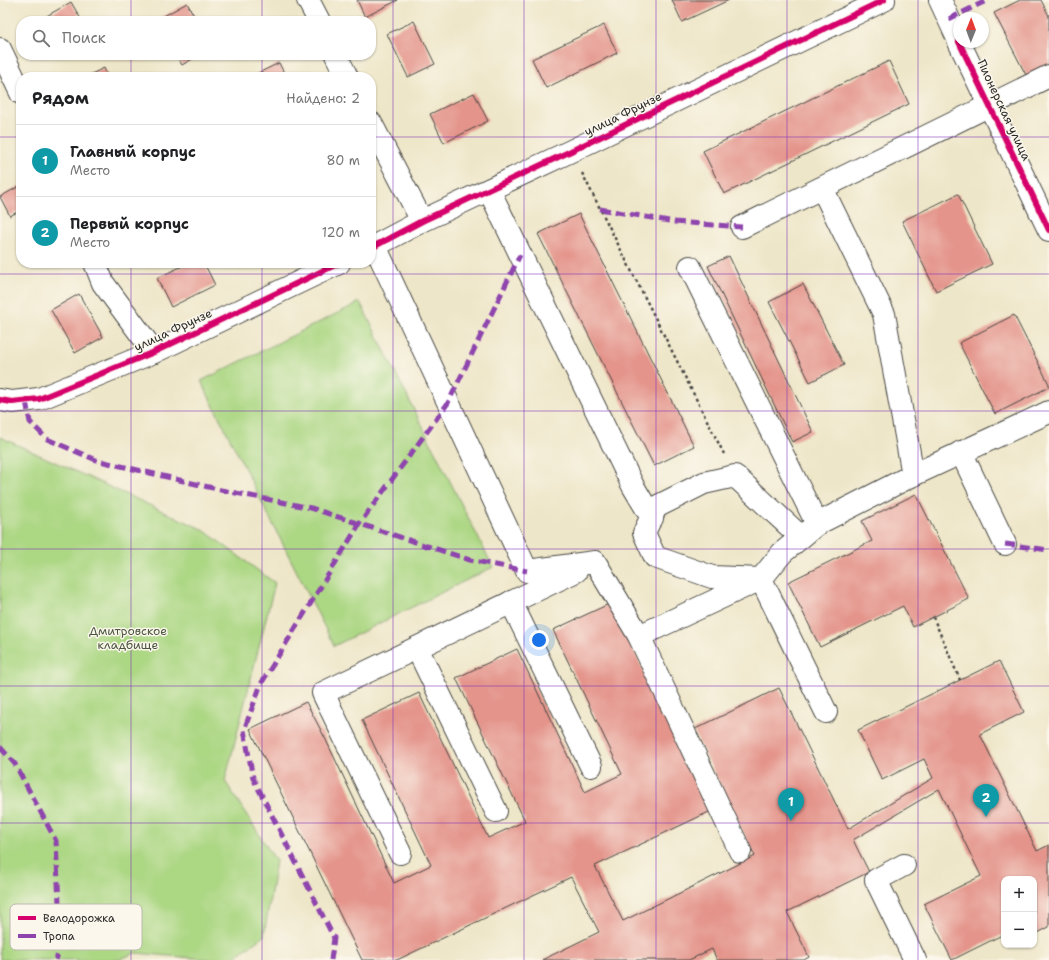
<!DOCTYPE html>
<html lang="ru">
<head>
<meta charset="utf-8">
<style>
	:root { --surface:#fff; --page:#f2f2f2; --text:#202124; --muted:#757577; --line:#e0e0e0; --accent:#1a73e8 }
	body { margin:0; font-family:"Shantell Sans",sans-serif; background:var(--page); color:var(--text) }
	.controls { position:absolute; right:12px; bottom:12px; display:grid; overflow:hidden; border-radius:8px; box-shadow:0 1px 3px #0004 }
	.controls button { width:36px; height:36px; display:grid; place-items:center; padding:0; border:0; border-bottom:1px solid var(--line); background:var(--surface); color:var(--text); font:20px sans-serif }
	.compass { position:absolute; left:953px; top:12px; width:36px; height:36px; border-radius:50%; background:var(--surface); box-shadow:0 1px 3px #0004; rotate:1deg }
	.you { position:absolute; left:539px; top:640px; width:14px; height:14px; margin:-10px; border:3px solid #fff; border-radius:50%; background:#1a73e8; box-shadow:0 0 0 6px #1a73e833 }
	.badge { display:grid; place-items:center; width:26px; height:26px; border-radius:50%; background:var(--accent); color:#fff; font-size:13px; font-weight:700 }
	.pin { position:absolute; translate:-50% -33px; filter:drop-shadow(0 1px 2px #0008) }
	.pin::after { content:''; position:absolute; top:21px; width:14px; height:12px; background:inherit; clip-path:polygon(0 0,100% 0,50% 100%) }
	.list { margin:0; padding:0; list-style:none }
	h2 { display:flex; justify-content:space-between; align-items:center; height:52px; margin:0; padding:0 16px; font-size:17px }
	h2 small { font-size:13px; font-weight:400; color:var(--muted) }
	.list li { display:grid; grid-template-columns:26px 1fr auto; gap:12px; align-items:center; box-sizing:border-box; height:72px; padding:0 16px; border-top:1px solid var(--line) }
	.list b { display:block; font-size:15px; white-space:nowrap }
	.list p { margin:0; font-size:13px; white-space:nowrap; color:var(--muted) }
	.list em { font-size:13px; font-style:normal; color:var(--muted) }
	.icon { flex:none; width:22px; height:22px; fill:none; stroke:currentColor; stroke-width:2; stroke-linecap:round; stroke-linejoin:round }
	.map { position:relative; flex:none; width:1049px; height:960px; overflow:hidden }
	.search { position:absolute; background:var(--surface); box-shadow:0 1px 3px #0004; left:16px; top:16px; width:360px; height:44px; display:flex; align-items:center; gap:10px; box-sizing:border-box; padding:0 14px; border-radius:16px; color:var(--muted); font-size:15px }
	.panel { position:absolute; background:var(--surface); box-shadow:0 1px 3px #0004; left:16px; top:72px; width:360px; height:196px; border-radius:16px }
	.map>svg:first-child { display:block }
</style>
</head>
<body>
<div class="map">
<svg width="1049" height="960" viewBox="0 0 1049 960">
	<rect width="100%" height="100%" fill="#fbf7ec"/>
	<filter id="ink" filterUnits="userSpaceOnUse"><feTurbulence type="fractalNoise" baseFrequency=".025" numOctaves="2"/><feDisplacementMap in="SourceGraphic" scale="8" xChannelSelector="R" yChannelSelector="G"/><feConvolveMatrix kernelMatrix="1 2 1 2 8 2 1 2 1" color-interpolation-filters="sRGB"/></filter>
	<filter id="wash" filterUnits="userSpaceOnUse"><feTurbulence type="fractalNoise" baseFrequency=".012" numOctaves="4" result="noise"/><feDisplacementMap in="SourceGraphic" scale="16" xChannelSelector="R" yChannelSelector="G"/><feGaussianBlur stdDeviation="0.9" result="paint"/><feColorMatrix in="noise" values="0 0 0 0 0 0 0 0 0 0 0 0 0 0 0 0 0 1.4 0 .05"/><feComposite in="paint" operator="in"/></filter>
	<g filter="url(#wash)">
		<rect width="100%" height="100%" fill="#eee6c8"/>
		<g fill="#acd783" stroke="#6c8157">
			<path d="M360 302 493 567 334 646 201 381Z"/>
			<path d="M0 437 202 529 275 583 225 781 276 861 264 936 230 960H216L135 953 118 960H0Z"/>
		</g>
		<g id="blocks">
			<g fill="#e4948b">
				<path d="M357 0H398L365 17Z"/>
				<path d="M672 0H729L682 22Z"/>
				<path d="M1020 0H1041L1049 16V66L1027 77 994 13Z"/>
				<path d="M71 2 82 21H38Z"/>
				<path d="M187 3 197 21H155Z"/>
				<path d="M414 21 435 64 408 77 387 34Z"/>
				<path d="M604 25 617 53 546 88 532 59Z"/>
				<path d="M176 55H199L182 65Z"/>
				<path d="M889 61 909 104 724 194 703 151Z"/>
				<path d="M279 63 286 77H250Z"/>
				<path d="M104 68 108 77H85Z"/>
				<path d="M474 93 488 121 444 143 430 114Z"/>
				<path d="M21 185V210L10 216 0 197Z"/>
				<path d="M958 194 992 264 936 291 902 221Z"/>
				<path d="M579 214 694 446 654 466 538 234Z"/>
				<path d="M729 256 813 432 792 442 708 266Z"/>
				<path d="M189 263H204L215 285 171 307 157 278Z"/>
				<path d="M803 284 844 365 810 382 769 302Z"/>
				<path d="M79 294 103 337 75 353 51 310Z"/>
				<path d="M1014 315 1049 384V387L995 414 959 343Z"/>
				<path d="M916 494 969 599 913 627 903 606 820 647 788 582 872 541 862 521Z"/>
				<path d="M611 603 711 811 595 866 623 921 755 856 693 730 779 688 848 829 933 778 924 759 882 780 858 730 999 661 1024 712 980 734 1037 851 1049 845V927L1034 935V879H1004V934L952 960 924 904 981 876 939 789 853 840 869 872 787 912 809 957 804 960H717L712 949 689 960H542L599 932 571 877 397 960H362L250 729 306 702 325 738 394 883 431 865 362 720 419 693 488 838 525 821 456 678 517 649 585 792 622 774 553 630Z"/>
			</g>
		</g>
	</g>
	<g filter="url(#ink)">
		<use href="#blocks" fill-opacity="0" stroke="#484743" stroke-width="1"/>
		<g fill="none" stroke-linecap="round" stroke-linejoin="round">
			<defs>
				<g id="minor">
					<path d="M308 0 319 21"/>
					<path d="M940 0 959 41"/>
					<path d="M959 42 1049 230"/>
					<path d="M0 49 21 93"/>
					<path d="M336 55 347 77"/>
					<path d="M371 123 422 221"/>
					<path d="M822 188 884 314 913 475"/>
					<path d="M489 190 633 486 652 518"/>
					<path d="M742 227 1049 76"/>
					<path d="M375 246 527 571 595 562 639 636 761 579 782 553 817 524 913 475 1049 412"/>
					<path d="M371 248 422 221 571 151 884 0"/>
					<path d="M95 263 103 283 154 352"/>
					<path d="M690 267 817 524"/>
					<path d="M0 400 12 402 39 399 154 352 339 263"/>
					<path d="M961 452 1005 544"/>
					<path d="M801 537 735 476 704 483 656 507 644 533 655 557 712 577 761 579 826 712"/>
					<path d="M511 602 591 766"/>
					<path d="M639 636 740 851"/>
					<path d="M417 648 496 811"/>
					<path d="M400 853 323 693 576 571"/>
					<path d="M904 865 876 880 915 960"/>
				</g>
			</defs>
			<use href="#minor" stroke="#484743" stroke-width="24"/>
			<g stroke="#484743" stroke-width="2.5" stroke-dasharray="3 3" stroke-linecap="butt">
				<path d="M582 173 724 454"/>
				<path d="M933 617 960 680"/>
			</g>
			<use href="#minor" stroke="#fff" stroke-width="22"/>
			<g stroke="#8e44ad" stroke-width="5" stroke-dasharray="10 5" stroke-linecap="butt">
				<path d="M949 19 988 0"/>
				<path d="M600 209 675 222 742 227"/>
				<path d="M26 401 30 422 47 439 96 460 221 490 311 508 470 560 527 571"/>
				<path d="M1005 544 1049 550"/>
				<path d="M0 747 15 764 56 841 61 945 56 960"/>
				<path d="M331 960 334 938 253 778 244 730 261 684 360 523 448 403 520 255"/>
			</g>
			<defs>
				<g id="cycleway">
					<path d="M959 42 1049 230"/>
					<path d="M371 248 422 221 571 151 884 0"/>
					<path d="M0 400 12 402 39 399 154 352 339 263"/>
				</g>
			</defs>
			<use href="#cycleway" stroke="#fbf7ec" stroke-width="8"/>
			<use href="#cycleway" stroke="#d6006c" stroke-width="6"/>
		</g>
	</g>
	<path fill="none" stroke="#7b2cbf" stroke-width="1" stroke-opacity="0.55" d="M131 0V21M262 0V21M393 0V960M524 0V960M656 0V960M787 0V960M918 0V960M131 55V77M262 55V77M0 137H21M371 137H1049M131 263V960M262 263V960M0 274H1049M0 411H1049M0 549H1049M0 686H1049M0 823H1049"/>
	<g text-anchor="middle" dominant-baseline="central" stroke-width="3" stroke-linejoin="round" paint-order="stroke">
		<g font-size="12" fill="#2b2b2b" stroke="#fbf7ec">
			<text transform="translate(1004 110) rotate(65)">Пионерская улица</text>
			<text transform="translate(623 114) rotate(-26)">улица Фрунзе</text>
			<text transform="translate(173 330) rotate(-25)">улица Фрунзе</text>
		</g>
		<g font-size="12" fill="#4b5641" stroke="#fbf7ec">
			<text x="128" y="631">Дмитровское<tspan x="128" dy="14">кладбище</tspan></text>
		</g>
	</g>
	<rect x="10" y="904" width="132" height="46" rx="6" fill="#fbf7ec" stroke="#bdbab2" stroke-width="1"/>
	<rect x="18" y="916" width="18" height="4" fill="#d6006c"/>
	<rect x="18" y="934" width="18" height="4" fill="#8e44ad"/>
	<g font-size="11" fill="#2b2b2b">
		<text x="43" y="922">Велодорожка</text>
		<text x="43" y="940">Тропа</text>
	</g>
</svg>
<div class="controls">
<button>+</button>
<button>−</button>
</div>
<svg class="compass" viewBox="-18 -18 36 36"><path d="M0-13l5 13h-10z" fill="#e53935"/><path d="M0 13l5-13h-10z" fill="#757577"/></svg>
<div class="you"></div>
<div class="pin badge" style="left:791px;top:821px;background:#0f9aa8">1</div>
<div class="pin badge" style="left:986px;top:817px;background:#0f9aa8">2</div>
<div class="search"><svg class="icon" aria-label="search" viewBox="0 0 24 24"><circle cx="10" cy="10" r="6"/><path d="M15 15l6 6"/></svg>Поиск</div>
<section class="panel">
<h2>Рядом<small>Найдено: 2</small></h2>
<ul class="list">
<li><span class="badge" style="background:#0f9aa8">1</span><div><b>Главный корпус</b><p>Место</p></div><em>80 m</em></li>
<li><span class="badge" style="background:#0f9aa8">2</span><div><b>Первый корпус</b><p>Место</p></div><em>120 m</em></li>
</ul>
</section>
</div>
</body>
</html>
